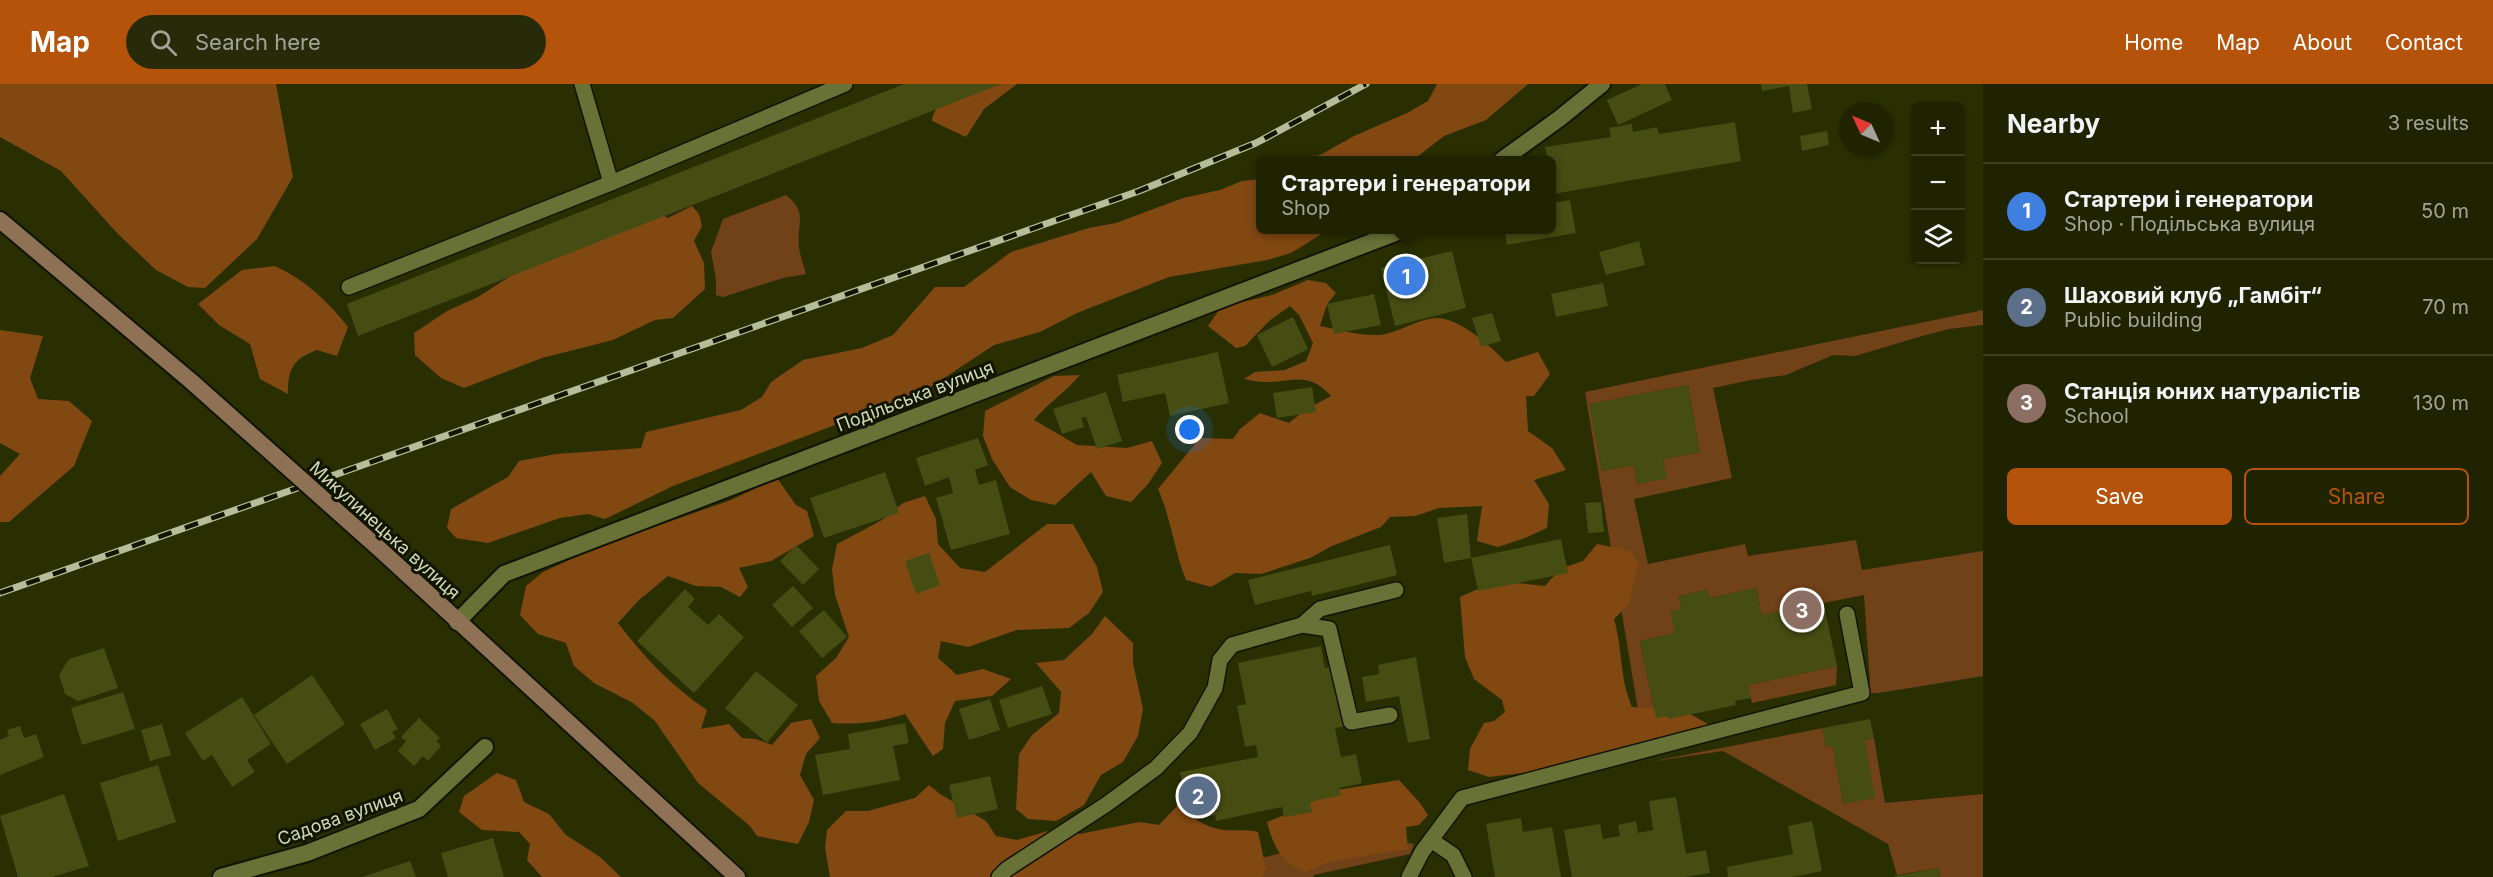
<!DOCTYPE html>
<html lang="en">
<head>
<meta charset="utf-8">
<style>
	:root { --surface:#1f2300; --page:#272b0a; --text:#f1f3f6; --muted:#a1a499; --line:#3c4022; --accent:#b45309 }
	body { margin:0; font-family:Inter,sans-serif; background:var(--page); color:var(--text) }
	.controls { position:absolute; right:18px; top:18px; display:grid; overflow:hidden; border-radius:9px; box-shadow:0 2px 4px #0004 }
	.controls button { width:54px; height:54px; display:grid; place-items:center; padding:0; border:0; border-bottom:2px solid var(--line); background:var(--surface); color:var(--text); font:30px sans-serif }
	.compass { position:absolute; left:1839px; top:18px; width:54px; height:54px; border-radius:50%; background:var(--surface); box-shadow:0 2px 4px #0004; rotate:314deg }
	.you { position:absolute; left:1190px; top:346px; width:21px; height:21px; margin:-15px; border:4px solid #fff; border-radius:50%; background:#1a73e8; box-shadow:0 0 0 9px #1a73e833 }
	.badge { display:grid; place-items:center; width:39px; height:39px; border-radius:50%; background:var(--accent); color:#fff; font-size:20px; font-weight:700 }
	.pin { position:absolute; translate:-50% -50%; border:3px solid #fff; box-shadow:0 2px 6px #0006 }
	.popup { position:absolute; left:1256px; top:72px; width:300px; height:78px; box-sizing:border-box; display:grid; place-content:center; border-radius:9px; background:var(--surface); filter:drop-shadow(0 2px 4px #0005); font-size:20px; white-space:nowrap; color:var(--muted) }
	.popup b { font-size:22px; color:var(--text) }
	.popup::after { content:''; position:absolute; left:50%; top:100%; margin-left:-12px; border:12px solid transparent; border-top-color:var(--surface) }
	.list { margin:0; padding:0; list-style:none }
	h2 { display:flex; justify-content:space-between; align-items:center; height:78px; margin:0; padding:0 24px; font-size:26px }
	h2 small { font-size:20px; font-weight:400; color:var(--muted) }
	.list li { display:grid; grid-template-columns:39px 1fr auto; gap:18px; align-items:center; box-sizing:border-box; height:96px; padding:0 24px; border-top:2px solid var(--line) }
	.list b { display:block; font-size:22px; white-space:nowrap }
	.list p { margin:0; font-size:20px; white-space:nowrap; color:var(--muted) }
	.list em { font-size:20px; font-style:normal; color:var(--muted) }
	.actions { display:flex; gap:12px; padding:18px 24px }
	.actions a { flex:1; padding:14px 0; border:2px solid var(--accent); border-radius:9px; text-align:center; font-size:21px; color:var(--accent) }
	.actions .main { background:var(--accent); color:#fff }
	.icon { flex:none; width:33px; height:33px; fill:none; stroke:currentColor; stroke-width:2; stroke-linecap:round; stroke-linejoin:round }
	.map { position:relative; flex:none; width:1983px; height:793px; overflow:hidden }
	header { display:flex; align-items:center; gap:36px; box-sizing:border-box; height:84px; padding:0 30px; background:var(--accent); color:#fff }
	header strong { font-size:28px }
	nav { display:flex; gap:33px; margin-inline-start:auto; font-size:21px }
	.search { width:420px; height:54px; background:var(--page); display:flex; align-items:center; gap:15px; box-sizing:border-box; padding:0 21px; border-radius:33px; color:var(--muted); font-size:22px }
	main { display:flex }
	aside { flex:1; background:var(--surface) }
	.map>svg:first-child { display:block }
</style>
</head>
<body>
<header>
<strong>Map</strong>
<div class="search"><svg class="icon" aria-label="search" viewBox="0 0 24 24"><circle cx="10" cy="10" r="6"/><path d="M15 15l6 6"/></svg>Search here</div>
<nav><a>Home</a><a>Map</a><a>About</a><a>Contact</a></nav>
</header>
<main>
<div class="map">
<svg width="1983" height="793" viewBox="0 0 1983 793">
	<rect width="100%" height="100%" fill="#292f00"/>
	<g fill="#714118" fill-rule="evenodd">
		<path d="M786 111C809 129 796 140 799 163 800 172 804 182 806 190L783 194 723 213 716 211V195L711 168 723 135Z"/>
		<path d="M1983 226V241L1949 245 1919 253 1855 272 1833 271 1786 291 1751 296 1713 304 1732 394 1634 415 1648 480 1745 460 1748 472 1856 456 1862 486 1983 467V592L1879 609H1862L1870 599 1864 511 1762 531 1756 504 1709 514 1707 506 1679 512 1681 525 1675 549 1640 557 1656 634 1640 638 1585 308ZM1688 301 1700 368 1663 375 1666 394 1637 400 1634 381 1602 387 1590 320Z"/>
		<path d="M1837 582 1836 601 1752 619 1748 601Z"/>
		<path d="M1823 644 1826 663 1833 662 1843 720 1865 656 1874 654 1885 719 1983 710V793H1940L1939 784 1897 791 1888 760 1723 667 1649 678Z"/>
		<path d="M1397 741 1398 757 1414 760 1410 770 1314 791 1313 793H1182Z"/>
	</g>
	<g fill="#824812">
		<path d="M0 0H276L293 93 257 155 205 204 188 203 156 186 117 149 61 87 0 53Z"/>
		<path d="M966 0H1017L984 25 966 53 932 37C934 19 952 10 966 0Z"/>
		<path d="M1437 0H1528L1486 36 1444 52 1413 76H1291L1320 71 1354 52 1407 29 1428 17Z"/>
		<path d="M1260 95V146H1328L1291 169 1267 176 1169 193 1077 229 1040 248 994 261 932 302 867 329 673 402 605 435 588 430 560 434 488 459 456 454 447 444 451 425 508 393 519 377 556 370 641 364 646 348 741 326 762 313 771 298 803 276 862 264 893 251 935 203H964L1011 168 1089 144 1116 139 1183 114 1220 106 1242 97Z"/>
		<path d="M692 122 699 130 702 142 694 157 704 179 705 205 673 234 655 236 613 256 542 274 464 304 441 294 415 271 414 249 447 227 478 213 509 193 650 123 668 134Z"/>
		<path d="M275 182C305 196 328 217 348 243L337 272 317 266C293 275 288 284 288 310L260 295 250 260 219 241 198 220 242 186Z"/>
		<path d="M1308 196 1326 199 1336 209 1327 220 1320 242C1340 246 1360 252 1380 251 1398 249 1420 234 1437 234 1462 235 1490 262 1506 278L1538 268 1550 290 1534 312H1526L1528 347 1552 364 1566 386 1534 396 1549 420 1547 444 1525 454 1498 463 1477 457 1482 422 1439 424 1415 432 1390 433 1381 443 1332 462 1310 474 1261 490 1235 489 1211 503 1186 496C1174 466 1171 434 1158 405L1200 354 1233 355 1240 345 1260 329 1289 339 1305 326 1331 312C1307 286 1293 299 1264 298 1257 298 1251 296 1244 295L1255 288 1285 286 1306 277 1313 259 1299 231 1290 222 1269 237 1245 262 1236 264 1208 242 1221 223 1272 211Z"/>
		<path d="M0 246 43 252 30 294 38 315 69 317 92 337 74 382 9 438H0V392L20 370 0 359Z"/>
		<path d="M1080 291C1066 308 1048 319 1034 336L1077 361 1127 364 1152 357 1162 379 1148 400 1131 418 1106 412 1091 388 1055 421 1031 416 1010 403 992 375 983 352 985 327 1054 292Z"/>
		<path d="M777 394 796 421 807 427 814 452 771 477 739 484 748 503 740 513 721 503 696 502 668 492 639 516 618 539C643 572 672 603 707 626L701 645 729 640 742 654 756 655 772 661 791 639 811 635 820 654 806 670 800 691 814 716 809 738 798 760 757 752 750 742 698 699 655 637 633 619 594 599 574 582 566 559 538 550 520 531 526 502 543 488 602 461 731 416Z"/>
		<path d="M925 412 936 435 938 460 960 484 985 488 1047 440H1073L1097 483 1103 508 1089 529 1069 544 1017 546 968 563 941 557 938 574 957 591 983 585 1011 595 992 612 955 617 945 639 943 665 933 672 905 630C880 638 859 641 832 639L819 617 816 592 836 574 849 553 835 511 832 485 837 460 882 436 903 419Z"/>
		<path d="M1597 460 1631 467 1638 480 1629 520 1614 535C1623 566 1619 592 1632 623L1685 627 1713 643 1539 687 1489 693 1468 686 1470 665 1484 639 1494 637 1505 628 1502 616 1474 595 1465 573 1460 513 1496 497 1545 502 1560 485 1583 477Z"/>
		<path d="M1105 532 1133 559V579L1143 625 1138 652 1123 678 1101 691 1084 721 1056 737 1028 735 1016 725 1019 670 1032 651 1059 629 1061 608 1036 579 1064 576 1092 550Z"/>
		<path d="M497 689 516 696 524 718 549 730 566 751 600 773 621 793H542L527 776 530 760 519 748 482 746 459 728 464 712Z"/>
		<path d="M1399 696 1420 719 1428 731 1419 741 1406 743 1408 765 1332 777 1305 788C1280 776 1274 764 1267 738L1303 724 1325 708Z"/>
		<path d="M929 701 940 710 986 737 996 752 1017 756 1048 747 1080 750 1139 738 1159 741 1178 721C1189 733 1207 744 1224 746 1236 747 1245 745 1258 748L1266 785 1262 793H830L825 764 827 746 846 727H868L915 714Z"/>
	</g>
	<g fill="#454d12">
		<path d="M904 0H1001L358 252 347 220Z"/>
		<path d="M1642 0H1665L1672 16 1618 41 1607 16Z"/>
		<path d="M1761 0H1807L1812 25 1793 29 1789 2 1762 7Z"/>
		<path d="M1735 38 1741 77 1553 110 1552 76H1548L1545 63 1611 53 1609 44 1632 40 1633 48 1657 43 1659 50Z"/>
		<path d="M1827 47 1829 61 1802 67 1800 52Z"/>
		<path d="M1570 116 1576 149 1507 161 1505 146H1552V119Z"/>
		<path d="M1639 157 1645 181 1606 191 1599 168Z"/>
		<path d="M1452 167 1466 224 1395 242 1381 184Z"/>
		<path d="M1603 199 1608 222 1556 233 1551 210Z"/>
		<path d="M1374 210 1381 241 1334 250 1327 220Z"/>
		<path d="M1492 229 1501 257 1481 263 1472 234Z"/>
		<path d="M1293 233 1308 265 1272 283 1257 251Z"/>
		<path d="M1218 268 1229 319 1170 332 1165 309 1123 318 1117 291Z"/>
		<path d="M1688 301 1700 368 1663 375 1667 394 1637 400 1634 381 1602 387 1589 320Z"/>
		<path d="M1312 303 1316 328 1277 334 1273 309Z"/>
		<path d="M1106 308 1122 357 1097 365 1086 333 1081 334 1084 343 1062 350 1053 325Z"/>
		<path d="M978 354 988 381 975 386 979 401 996 396 1010 450 951 466 936 414 953 409 949 393 925 402 916 374Z"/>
		<path d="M885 388 899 429 824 454 810 414Z"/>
		<path d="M1601 418 1604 448 1588 449 1585 419Z"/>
		<path d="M1467 430 1471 474 1444 479 1437 434Z"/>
		<path d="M1561 455 1568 489 1478 507 1471 474Z"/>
		<path d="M796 461 819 485 803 501 780 477Z"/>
		<path d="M1390 461 1397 491 1312 512 1311 507 1255 521 1248 496Z"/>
		<path d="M929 469 940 501 916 510 905 477Z"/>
		<path d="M793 502 813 524 792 543 772 521Z"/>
		<path d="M1756 504 1762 531 1823 517 1837 582 1748 601 1751 614 1735 617 1736 621 1668 635 1667 632 1656 634 1640 557 1675 549 1670 527 1681 525 1679 512 1707 506 1709 514Z"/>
		<path d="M685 505 695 515 688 523 708 541 719 530 744 553 694 609 637 557Z"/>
		<path d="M824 526 847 553 822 574 799 547Z"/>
		<path d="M1321 562 1325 584 1333 582 1346 642 1335 644 1341 673 1356 670 1362 699 1339 704 1341 711 1310 718 1312 728 1284 733 1282 723 1216 737 1215 731 1209 732 1205 717 1187 720 1180 688 1258 673 1256 661 1245 663 1237 622 1246 620 1238 579Z"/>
		<path d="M104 564 118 604 78 617 65 610 59 591 69 575Z"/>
		<path d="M1416 573 1430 655 1408 659 1399 612 1366 618 1362 593 1379 590 1378 581Z"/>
		<path d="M756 587 798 621 767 659 725 624Z"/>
		<path d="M312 591 345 640 287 680 254 631Z"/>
		<path d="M1042 602 1052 630 1008 644 999 616Z"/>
		<path d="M123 608 135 645 82 661 71 624Z"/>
		<path d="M242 613 271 660 247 676 255 688 232 703 212 671 203 677 185 649Z"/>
		<path d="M990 615 1000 646 969 656 959 625Z"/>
		<path d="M387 625 398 645 392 648 396 654 375 666 360 640Z"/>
		<path d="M419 634 440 654 436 657 441 662 428 677 423 672 414 682 398 667 406 657 401 653Z"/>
		<path d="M1870 635 1874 654 1865 656 1875 714 1843 720 1833 662 1826 663 1823 644Z"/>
		<path d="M905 639 909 659 893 662 900 696 823 711 815 671 850 665 848 650Z"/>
		<path d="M162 640 171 671 150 677 141 646Z"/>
		<path d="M20 642 24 654 36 650 44 673 0 691V656L9 652 7 646Z"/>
		<path d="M158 681 176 738 118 757 100 699Z"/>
		<path d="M990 692 998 725 957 734 949 701Z"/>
		<path d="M64 710 89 782 52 793H18L0 732Z"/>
		<path d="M1676 713 1686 770 1706 766 1710 789 1685 793H1572L1564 746 1600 740 1603 755 1620 752 1618 741 1636 737 1638 749 1653 746 1649 717Z"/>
		<path d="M1521 734 1523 748 1552 743 1561 793H1495L1486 740Z"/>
		<path d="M1812 737 1822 787 1792 793H1728L1727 783 1793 770 1788 742Z"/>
		<path d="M493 754 504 793H448L441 769Z"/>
		<path d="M410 777 416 793H362Z"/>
		<path d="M1939 784 1940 793H1894V792Z"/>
	</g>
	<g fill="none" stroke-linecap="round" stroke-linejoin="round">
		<defs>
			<g id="service">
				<path d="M582 0 611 99"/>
				<path d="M349 203 611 99 845 0"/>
				<path d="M1302 541 1320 525 1396 506"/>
				<path d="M1431 756 1453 771 1464 793"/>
				<path d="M999 793 1007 785 1107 720 1156 684 1190 649 1215 604 1220 576 1232 561 1302 541 1329 545 1351 638 1390 631"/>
				<path d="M1409 793 1422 768 1462 714 1862 609 1847 530"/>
			</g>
			<g id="minor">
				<path d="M1502 76 1560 34 1602 0"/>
				<path d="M457 538 504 490 1403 146"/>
				<path d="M221 793 307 769 419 725 485 663"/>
			</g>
			<g id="secondary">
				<path d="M0 136 192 298"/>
				<path d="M384 469 737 793"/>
			</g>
		</defs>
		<use href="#service" stroke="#121600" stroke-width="18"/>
		<use href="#minor" stroke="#121600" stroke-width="20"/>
		<use href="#secondary" stroke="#121600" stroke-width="20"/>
		<use href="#service" stroke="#687237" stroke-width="15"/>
		<use href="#minor" stroke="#687237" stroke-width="16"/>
		<use href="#secondary" stroke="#8f7156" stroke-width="16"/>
		<defs>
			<path id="rail" d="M0 509 1139 107 1256 59 1366 0"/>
		</defs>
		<use href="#rail" stroke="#b6bd9b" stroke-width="7"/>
		<use href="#rail" stroke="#121601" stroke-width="4.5" stroke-dasharray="14" stroke-linecap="butt"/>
		<defs>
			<path id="secondary-bridge" d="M192 298 384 469"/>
		</defs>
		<use href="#secondary-bridge" stroke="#121600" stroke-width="20" stroke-linecap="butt"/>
		<use href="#secondary-bridge" stroke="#8f7156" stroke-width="16"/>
	</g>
	<g text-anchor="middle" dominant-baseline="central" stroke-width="6" stroke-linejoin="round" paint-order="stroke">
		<g font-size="18" fill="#d1d8b9" stroke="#121601">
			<text transform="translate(915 312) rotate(-21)">Подільська вулиця</text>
			<text transform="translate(385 446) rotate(42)">Микулинецька вулиця</text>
			<text transform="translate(340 733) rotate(-20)">Садова вулиця</text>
		</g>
	</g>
</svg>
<div class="controls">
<button>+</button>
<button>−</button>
<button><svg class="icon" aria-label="layers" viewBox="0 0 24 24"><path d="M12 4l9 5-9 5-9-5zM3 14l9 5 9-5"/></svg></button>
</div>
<svg class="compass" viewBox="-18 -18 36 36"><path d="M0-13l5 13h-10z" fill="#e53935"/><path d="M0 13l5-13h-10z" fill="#a1a499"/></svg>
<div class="you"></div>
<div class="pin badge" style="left:1406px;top:192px;background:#3f7fe0">1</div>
<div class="popup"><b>Стартери і генератори</b>Shop</div>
<div class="pin badge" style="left:1198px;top:712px;background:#5c6f8a">2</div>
<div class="pin badge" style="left:1802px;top:526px;background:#8d6e63">3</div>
</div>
<aside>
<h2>Nearby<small>3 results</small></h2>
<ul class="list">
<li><span class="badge" style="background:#3f7fe0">1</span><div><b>Стартери і генератори</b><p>Shop · Подільська вулиця</p></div><em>50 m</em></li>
<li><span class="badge" style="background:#5c6f8a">2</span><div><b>Шаховий клуб „Гамбіт“</b><p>Public building</p></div><em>70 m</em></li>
<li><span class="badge" style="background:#8d6e63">3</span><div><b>Станція юних натуралістів</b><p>School</p></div><em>130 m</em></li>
</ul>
<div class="actions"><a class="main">Save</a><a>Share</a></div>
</aside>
</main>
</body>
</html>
